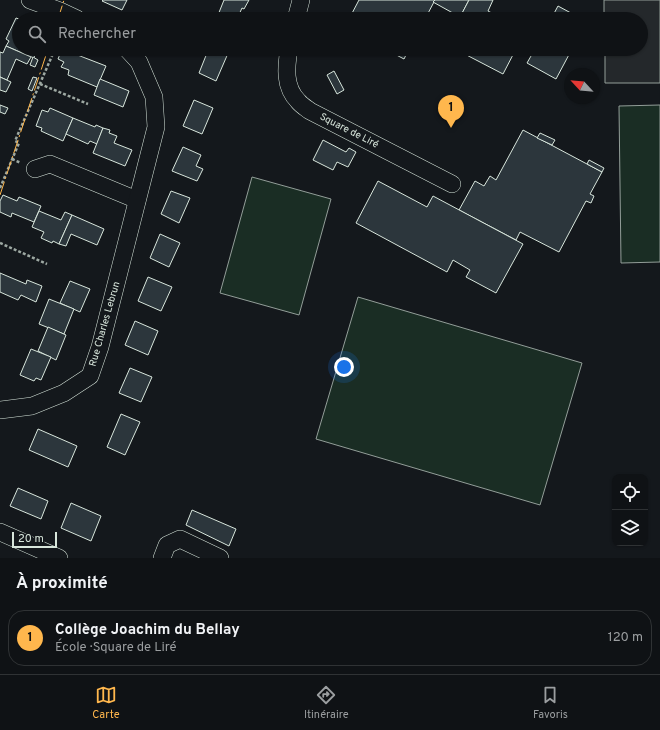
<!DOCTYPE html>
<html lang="fr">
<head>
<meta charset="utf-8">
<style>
	:root { --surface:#0f1215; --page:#1d2022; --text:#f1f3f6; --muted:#9b9ea0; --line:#2f3234; --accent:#ffb74d }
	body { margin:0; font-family:Overpass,sans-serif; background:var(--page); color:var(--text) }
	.controls { position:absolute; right:12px; bottom:12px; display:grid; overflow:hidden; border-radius:8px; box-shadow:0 1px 3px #0004 }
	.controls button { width:36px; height:36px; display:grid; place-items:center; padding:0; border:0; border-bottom:1px solid var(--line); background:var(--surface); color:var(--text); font:20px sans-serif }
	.compass { position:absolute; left:564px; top:68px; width:36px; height:36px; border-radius:50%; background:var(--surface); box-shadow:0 1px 3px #0004; rotate:296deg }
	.scale { position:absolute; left:12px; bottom:10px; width:45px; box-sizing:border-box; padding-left:4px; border:2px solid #d8e6dc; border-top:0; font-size:11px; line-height:14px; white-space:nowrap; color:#d8e6dc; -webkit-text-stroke:3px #14181c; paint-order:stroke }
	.you { position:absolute; left:344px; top:367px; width:14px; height:14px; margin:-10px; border:3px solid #fff; border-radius:50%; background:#1a73e8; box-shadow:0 0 0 6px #1a73e833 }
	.badge { display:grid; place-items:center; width:26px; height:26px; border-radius:50%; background:var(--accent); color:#111; font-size:13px; font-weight:700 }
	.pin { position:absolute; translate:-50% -33px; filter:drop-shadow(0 1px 2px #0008) }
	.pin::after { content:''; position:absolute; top:21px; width:14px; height:12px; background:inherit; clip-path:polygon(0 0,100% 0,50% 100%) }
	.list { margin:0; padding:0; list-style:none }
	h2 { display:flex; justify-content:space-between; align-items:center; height:52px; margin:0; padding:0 16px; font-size:17px }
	h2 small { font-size:13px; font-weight:400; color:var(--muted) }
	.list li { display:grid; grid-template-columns:26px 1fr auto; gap:12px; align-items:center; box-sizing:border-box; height:56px; margin:0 8px 8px; padding:0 8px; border:1px solid var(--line); border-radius:16px }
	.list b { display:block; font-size:15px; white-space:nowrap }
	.list p { margin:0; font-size:13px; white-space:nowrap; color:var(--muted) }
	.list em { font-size:13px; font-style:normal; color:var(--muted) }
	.icon { flex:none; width:22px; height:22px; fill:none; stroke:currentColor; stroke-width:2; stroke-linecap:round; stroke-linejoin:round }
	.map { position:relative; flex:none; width:660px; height:558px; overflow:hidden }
	.search { position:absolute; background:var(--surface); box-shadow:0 1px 3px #0004; left:12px; right:12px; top:12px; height:44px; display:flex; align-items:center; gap:10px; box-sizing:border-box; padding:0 14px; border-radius:22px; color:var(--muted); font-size:15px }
	.sheet { height:116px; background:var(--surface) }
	nav { display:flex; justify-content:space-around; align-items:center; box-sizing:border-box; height:56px; border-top:1px solid var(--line); background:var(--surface); font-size:11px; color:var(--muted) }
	nav a { display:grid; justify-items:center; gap:2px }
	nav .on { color:var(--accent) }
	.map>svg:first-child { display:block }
</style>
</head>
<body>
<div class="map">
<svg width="660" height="558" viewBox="0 0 660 558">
	<rect width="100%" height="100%" fill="#14181c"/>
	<g fill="#1a2d24" stroke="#939e99">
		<path d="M660 105V262L621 263 619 106Z"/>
		<path d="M252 177 331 199 299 315 220 293Z"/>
		<path d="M358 297 582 363 540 505 316 439Z"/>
	</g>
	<path fill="#24282b" stroke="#939e99" d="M604 0H660V83H605V49H641V19H604Z"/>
	<g fill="#2c363c" stroke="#d8e6dc">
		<path d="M103 0H127L122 10 102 1Z"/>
		<path d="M224 0H249L244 9 242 8 237 19H227L218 15Z"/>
		<path d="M359 0H435L425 19H349Z"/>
		<path d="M435 0H469L460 17 433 2Z"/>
		<path d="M469 0H493L488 11 503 19H459Z"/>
		<path d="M558 6 582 19H551Z"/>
		<path d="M16 18 19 19V49H31L36 51 34 58 6 46 9 41 6 39Z"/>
		<path d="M6 46 31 57 27 64 16 59 7 80 0 77V52L3 53Z"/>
		<path d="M62 49 106 66 97 87 68 75 69 70 61 67 64 62 58 59Z"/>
		<path d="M211 49H226L229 51 216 81 199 73 207 53 209 54Z"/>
		<path d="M385 49H409L404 59Z"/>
		<path d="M455 49H516L503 74Z"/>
		<path d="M535 49H572L556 79 527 63Z"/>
		<path d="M33 57 38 60 35 67 30 65Z"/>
		<path d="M334 71 344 90 337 94 327 75Z"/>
		<path d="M0 77 11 82 6 92 0 90Z"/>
		<path d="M33 77 37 78 32 91 28 89Z"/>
		<path d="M100 79 129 91 123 107 94 95Z"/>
		<path d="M194 100 213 108 202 134 183 126Z"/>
		<path d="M0 105 8 108 5 114 0 112Z"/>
		<path d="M50 108 73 118 63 141 41 131 42 128 36 126 42 110 48 112Z"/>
		<path d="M73 118 95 127 96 125 103 128 97 144 90 141 88 144 66 134Z"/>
		<path d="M103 128 110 130 109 133 117 136 114 143 132 150 125 166 93 153Z"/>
		<path d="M523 130 602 172 590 194 594 196 591 203 586 201 559 252 520 232 516 240 459 210 475 181 484 186 490 176 496 180Z"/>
		<path d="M540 133 555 140 552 145 537 138Z"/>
		<path d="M323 140 346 152 349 148 356 152 348 167 337 162 333 170 313 160Z"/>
		<path d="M183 147 201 155 196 166 203 169 197 181 172 171Z"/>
		<path d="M589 160 604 168 602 172 587 164Z"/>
		<path d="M378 181 427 207 433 196 523 244 496 293 466 277 470 270 453 260 447 272 356 223Z"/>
		<path d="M171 191 190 198 179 223 161 214Z"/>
		<path d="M3 195 17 201 19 197 41 206 34 222 12 213 11 217 0 212V201Z"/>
		<path d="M39 211 61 220 65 212 72 215 59 244 53 241 52 243 41 238 44 232 32 227Z"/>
		<path d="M72 215 104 229 97 245 71 234 66 246 59 244Z"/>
		<path d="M160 234 180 243 169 267 150 258Z"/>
		<path d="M0 273 26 284 27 280 42 286 36 302 21 295 18 300 0 292Z"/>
		<path d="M148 277 172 287 161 311 138 301Z"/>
		<path d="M70 281 90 289 80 312 60 303Z"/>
		<path d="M49 299 74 309 64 334 39 324Z"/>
		<path d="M135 321 158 331 148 355 125 345Z"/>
		<path d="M48 327 66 335 56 360 38 351Z"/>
		<path d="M31 349 51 357 41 380 36 378 34 381 20 375Z"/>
		<path d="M130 368 152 377 141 402 119 393Z"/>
		<path d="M121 414 140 422 125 455 107 447Z"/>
		<path d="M38 429 77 446 68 467 29 450Z"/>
		<path d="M18 488 48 501 41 519 10 506Z"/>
		<path d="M71 503 101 516 91 541 61 528Z"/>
		<path d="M192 510 236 529 229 546 186 525Z"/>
	</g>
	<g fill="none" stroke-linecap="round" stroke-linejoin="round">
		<defs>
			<g id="minor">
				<path d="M30 0 60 11 77 19"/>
				<path d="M296 19 301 0"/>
				<path d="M289 49C286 67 284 87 298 101 301 105 306 108 310 111L452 184"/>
				<path d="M35 169 50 164 137 200"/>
				<path d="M0 410 32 406 64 393 90 376 100 347 156 127 154 97 139 62 127 49"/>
				<path d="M0 532 59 558"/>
				<path d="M162 558 167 545 180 539 220 558"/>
			</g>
		</defs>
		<use href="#minor" stroke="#d8e6dc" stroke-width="18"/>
		<g stroke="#9da8a2" stroke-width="2.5" stroke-dasharray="3 2" stroke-linecap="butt">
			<path d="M40 84 88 104"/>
			<path d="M12 159 21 163"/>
			<path d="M0 188 19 143 15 141 55 49"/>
			<path d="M0 243 47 264"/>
		</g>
		<use href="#minor" stroke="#14181c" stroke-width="17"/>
		<g stroke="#ffb74d" stroke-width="1" stroke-dasharray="14 3 2 3" stroke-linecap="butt">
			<path d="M58 19 64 0"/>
			<path d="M0 195 48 49"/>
		</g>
	</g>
	<g text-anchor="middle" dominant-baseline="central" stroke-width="3" stroke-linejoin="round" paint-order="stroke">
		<g font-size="10" fill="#d8e6dc" stroke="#14181c">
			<text transform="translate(349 131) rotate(27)">Square de Liré</text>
			<text transform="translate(105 324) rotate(-74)">Rue Charles Lebrun</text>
		</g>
	</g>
</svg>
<div class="controls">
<button><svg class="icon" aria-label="locate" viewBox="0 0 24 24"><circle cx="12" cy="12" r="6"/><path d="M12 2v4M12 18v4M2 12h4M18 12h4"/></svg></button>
<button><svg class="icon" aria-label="layers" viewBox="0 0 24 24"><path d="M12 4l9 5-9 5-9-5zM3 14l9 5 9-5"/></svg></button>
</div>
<svg class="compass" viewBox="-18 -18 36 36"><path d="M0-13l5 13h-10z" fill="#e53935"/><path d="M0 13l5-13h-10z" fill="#9b9ea0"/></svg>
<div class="scale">20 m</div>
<div class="you"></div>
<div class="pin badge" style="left:451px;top:128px">1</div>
<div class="search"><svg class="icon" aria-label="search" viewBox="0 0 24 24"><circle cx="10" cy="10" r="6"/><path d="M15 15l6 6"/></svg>Rechercher</div>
</div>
<section class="sheet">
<h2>À proximité<small></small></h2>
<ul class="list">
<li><span class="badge">1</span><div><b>Collège Joachim du Bellay</b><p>École · Square de Liré</p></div><em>120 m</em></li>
</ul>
</section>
<nav>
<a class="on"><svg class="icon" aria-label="map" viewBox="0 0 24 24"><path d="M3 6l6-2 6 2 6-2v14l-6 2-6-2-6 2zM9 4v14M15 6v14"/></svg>Carte</a>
<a><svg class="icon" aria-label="directions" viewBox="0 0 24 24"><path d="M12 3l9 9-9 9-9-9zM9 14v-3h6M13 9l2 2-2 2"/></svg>Itinéraire</a>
<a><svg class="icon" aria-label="saved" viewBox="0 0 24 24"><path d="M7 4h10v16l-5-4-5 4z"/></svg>Favoris</a>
</nav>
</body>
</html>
